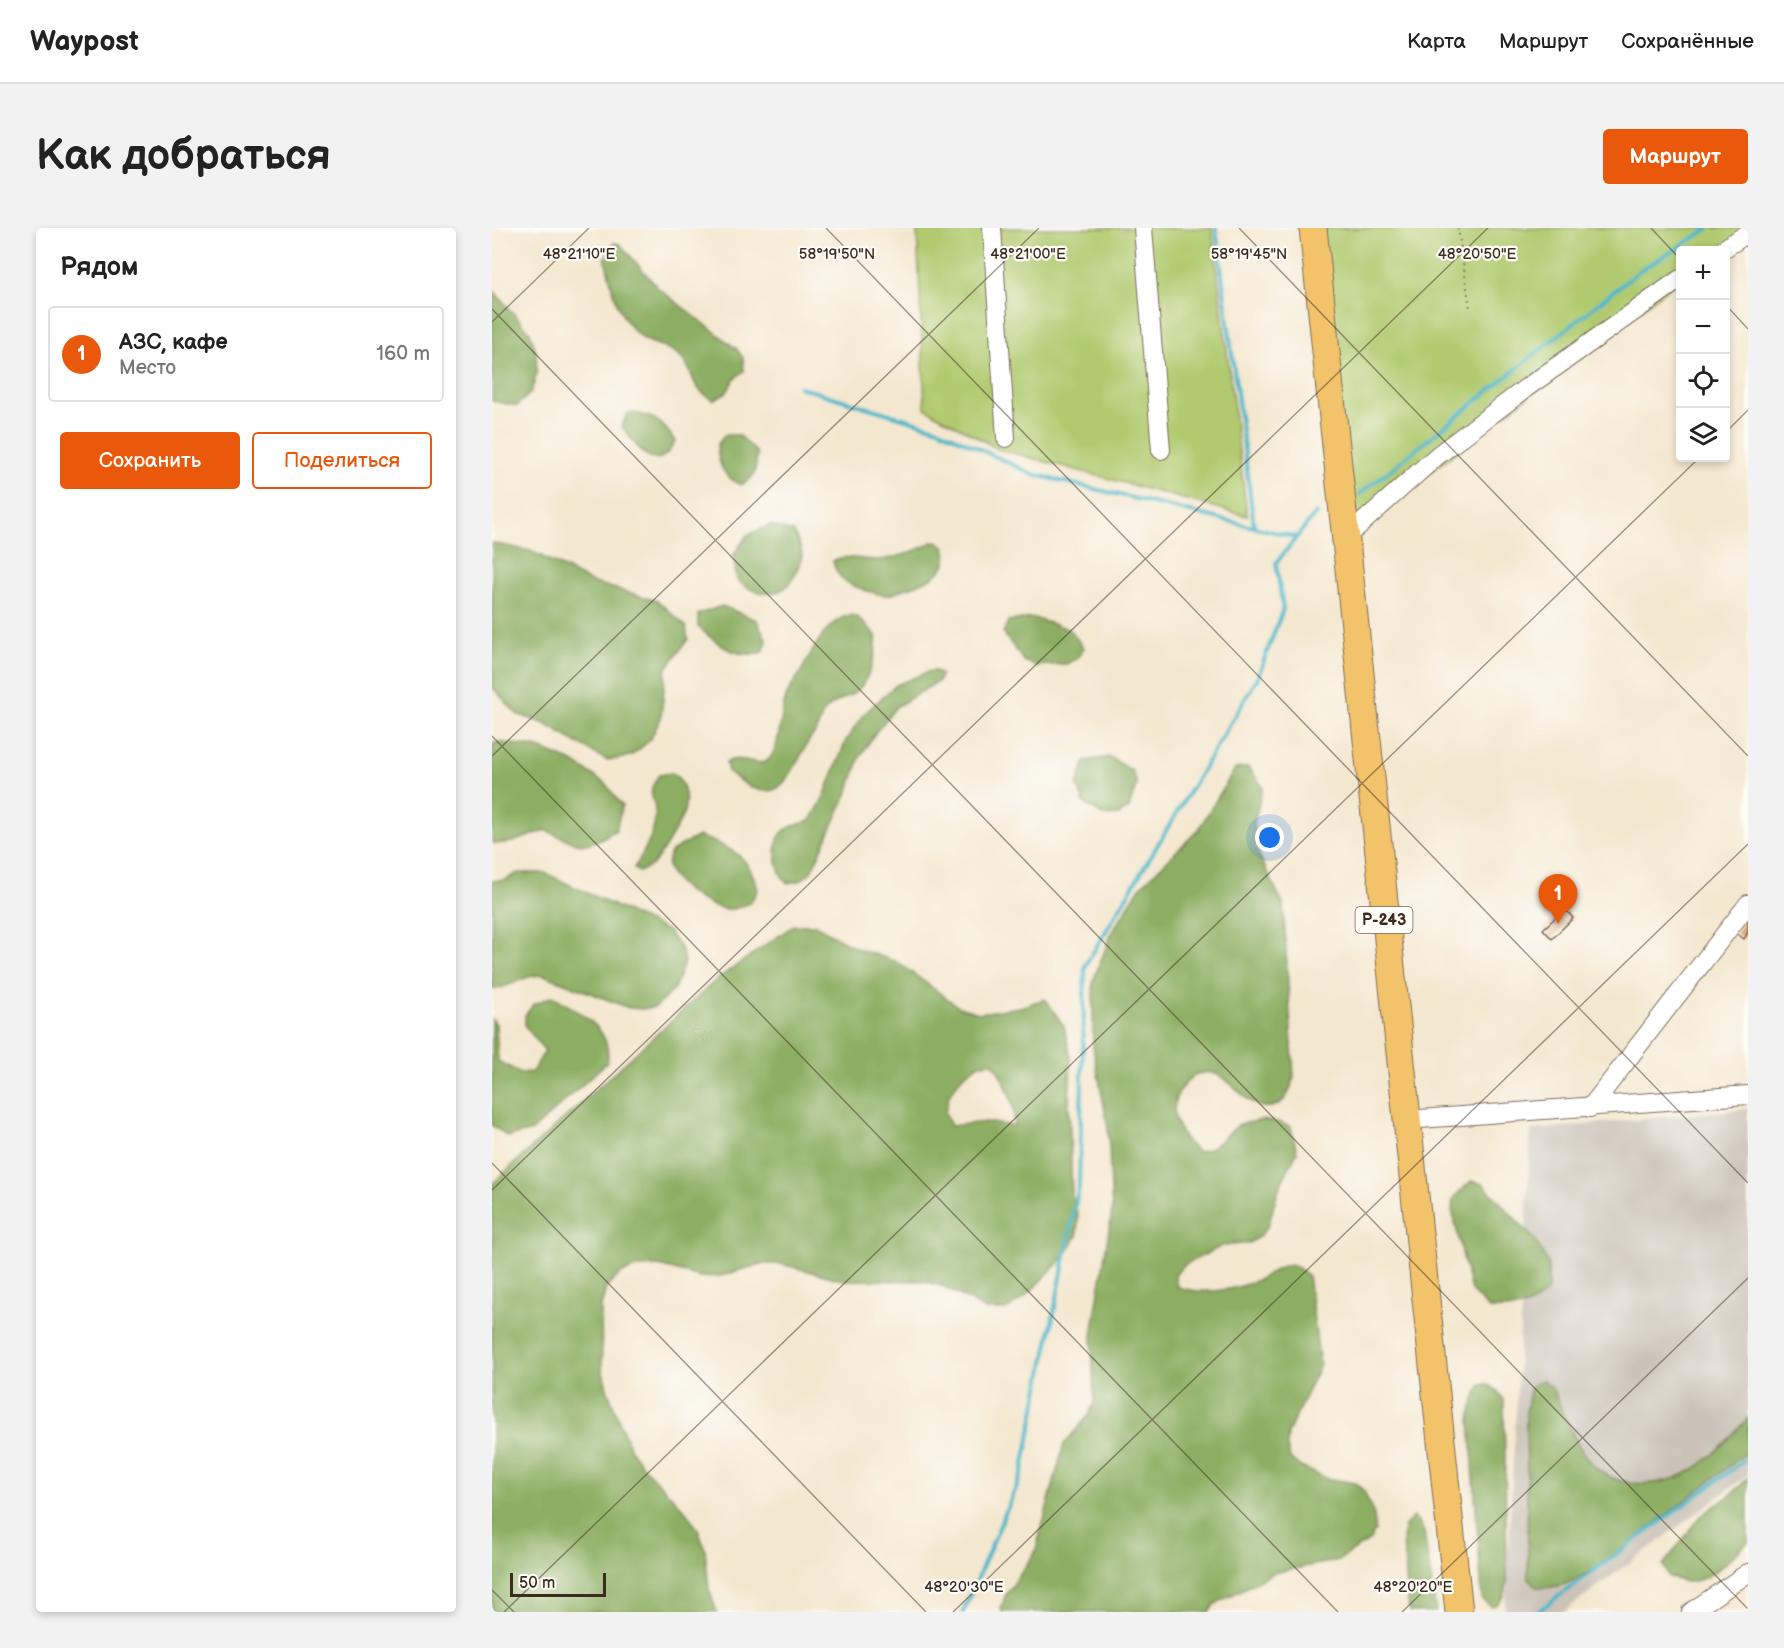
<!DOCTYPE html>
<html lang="ru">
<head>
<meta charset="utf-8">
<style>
	:root { --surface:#fff; --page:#f2f2f2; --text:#222; --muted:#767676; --line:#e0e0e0; --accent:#ea580c }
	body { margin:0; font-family:"Balsamiq Sans",sans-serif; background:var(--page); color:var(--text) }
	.controls { position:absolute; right:18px; top:18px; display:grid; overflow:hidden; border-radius:6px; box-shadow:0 3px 9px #0003 }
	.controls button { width:54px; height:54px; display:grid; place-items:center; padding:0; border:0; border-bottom:2px solid var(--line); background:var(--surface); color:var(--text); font:30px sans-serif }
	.scale { position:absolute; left:18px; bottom:15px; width:96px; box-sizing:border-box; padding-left:6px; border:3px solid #3b2a1e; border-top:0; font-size:16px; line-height:21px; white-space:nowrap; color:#3b2a1e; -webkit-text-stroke:4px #fdfcf7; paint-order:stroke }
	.you { position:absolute; left:778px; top:610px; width:21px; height:21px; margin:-15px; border:4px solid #fff; border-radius:50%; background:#1a73e8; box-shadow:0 0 0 9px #1a73e833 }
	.badge { display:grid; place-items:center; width:39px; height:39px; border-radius:50%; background:var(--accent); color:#fff; font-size:20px; font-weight:700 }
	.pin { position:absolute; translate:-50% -50px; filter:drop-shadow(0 2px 3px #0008) }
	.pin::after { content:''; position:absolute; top:32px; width:21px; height:18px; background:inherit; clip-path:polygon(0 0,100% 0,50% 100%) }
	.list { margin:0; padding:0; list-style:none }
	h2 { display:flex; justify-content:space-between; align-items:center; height:78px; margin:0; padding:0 24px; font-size:26px }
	h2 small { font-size:20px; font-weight:400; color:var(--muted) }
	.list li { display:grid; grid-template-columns:39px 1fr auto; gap:18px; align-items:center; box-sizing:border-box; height:96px; margin:0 12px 12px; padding:0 12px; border:2px solid var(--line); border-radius:6px }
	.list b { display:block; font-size:22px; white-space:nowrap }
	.list p { margin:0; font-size:20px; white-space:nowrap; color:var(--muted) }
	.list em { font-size:20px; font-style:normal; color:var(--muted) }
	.actions { display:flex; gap:12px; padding:18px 24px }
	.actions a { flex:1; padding:14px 0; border:2px solid var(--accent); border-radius:6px; text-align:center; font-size:21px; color:var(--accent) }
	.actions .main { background:var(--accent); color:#fff }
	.icon { flex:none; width:33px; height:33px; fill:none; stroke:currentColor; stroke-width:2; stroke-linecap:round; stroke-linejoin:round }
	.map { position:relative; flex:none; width:1256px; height:1384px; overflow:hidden; border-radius:6px }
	header { display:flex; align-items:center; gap:36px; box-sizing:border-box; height:84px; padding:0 30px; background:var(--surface); border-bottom:2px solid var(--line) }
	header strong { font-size:28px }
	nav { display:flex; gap:33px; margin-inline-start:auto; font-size:21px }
	.intro { display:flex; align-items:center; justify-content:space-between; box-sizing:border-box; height:144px; padding:0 36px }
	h1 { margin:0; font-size:42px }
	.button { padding:15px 27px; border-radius:6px; background:var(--accent); color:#fff; font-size:21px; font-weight:700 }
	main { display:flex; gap:36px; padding:0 36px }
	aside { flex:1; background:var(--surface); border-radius:6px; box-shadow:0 3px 9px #0003 }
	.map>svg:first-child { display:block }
</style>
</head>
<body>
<header>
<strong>Waypost</strong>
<nav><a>Карта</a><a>Маршрут</a><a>Сохранённые</a></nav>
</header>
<div class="intro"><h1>Как добраться</h1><a class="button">Маршрут</a></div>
<main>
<aside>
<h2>Рядом<small></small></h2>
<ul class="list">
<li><span class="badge">1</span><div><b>АЗС, кафе</b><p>Место</p></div><em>160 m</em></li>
</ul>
<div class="actions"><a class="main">Сохранить</a><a>Поделиться</a></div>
</aside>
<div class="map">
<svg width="1256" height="1384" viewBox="0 0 1256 1384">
	<rect width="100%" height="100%" fill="#fdfcf7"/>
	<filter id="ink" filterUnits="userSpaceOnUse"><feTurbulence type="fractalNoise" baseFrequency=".0167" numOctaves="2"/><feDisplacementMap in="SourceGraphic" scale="12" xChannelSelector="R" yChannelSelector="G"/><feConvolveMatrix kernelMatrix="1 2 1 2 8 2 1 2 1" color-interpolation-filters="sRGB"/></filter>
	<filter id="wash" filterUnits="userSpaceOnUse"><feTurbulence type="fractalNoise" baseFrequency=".008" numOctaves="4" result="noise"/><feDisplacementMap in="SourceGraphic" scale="24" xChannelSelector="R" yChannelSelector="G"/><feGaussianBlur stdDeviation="1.35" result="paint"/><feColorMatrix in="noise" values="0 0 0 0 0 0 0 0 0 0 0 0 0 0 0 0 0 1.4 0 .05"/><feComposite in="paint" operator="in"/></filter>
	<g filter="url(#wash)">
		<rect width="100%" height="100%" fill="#f4e7cf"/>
		<path fill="#cbc3b8" d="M1256 881V1247L1071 1384H1013L1039 902Z"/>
		<g fill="#b1ca70" stroke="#767a47" stroke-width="1.5">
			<path d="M425 0H720L755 288 506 221 433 180Z"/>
			<path d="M820 0H1256L1230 22H1188V51L853 310Z"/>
		</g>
		<g fill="#8cae62" stroke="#646c40" stroke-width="1.5" fill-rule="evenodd">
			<path d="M122 15 128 16 166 60 245 121 251 130 252 143 242 151 235 164 221 172C195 157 205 147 189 129 179 119 165 118 152 111 125 94 120 59 113 30Z"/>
			<path d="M0 61 38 104 44 124 45 145 39 164 25 178 0 173Z"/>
			<path d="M142 185C164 188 171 195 183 213 165 252 143 217 130 198L135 186Z"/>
			<path d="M233 207H247L265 225C263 243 266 248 249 257 231 249 226 236 225 217Z"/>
			<path d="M278 297 302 304C304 310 310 320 310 327 310 331 307 337 305 341 296 371 266 371 245 352L241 328 255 307Z"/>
			<path d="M440 314C447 314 453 316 454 323 459 347 426 357 409 362 405 364 400 367 396 367 386 368 373 362 364 359 351 353 344 347 341 333 352 326 369 332 382 332 399 332 426 323 440 314Z"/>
			<path d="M0 315 39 323 99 354 166 373 194 399 196 411 174 441 169 490 158 512 140 527 127 531 114 532 51 495 25 486 0 459Z"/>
			<path d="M230 378 265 392 275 413 271 424C244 432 226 416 206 399V386Z"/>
			<path d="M358 387 365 389 384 407C386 421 379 443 371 456 362 471 339 471 331 486 328 491 327 498 324 503 322 507 318 510 316 514 309 526 295 559 281 562 264 567 249 553 236 544L234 535C247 524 268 542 277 531 289 518 288 486 294 469 297 461 304 452 308 445 320 424 333 393 358 387Z"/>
			<path d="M541 390 577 401 592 420 585 431 574 436 544 438 532 433 511 405 516 393Z"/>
			<path d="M438 443H444L449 447 447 453 404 479 383 505 368 529 357 562 319 644 308 653 295 655C284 644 278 613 293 602 300 597 311 595 319 592L332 569 354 512 371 487 404 457Z"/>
			<path d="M6 514 44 519 81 534 113 555 130 578 124 602C88 624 89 617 53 602 37 608 18 618 0 615V516Z"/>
			<path d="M618 529 640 543 645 555 637 580 627 587 612 588 592 575 585 557 593 533Z"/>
			<path d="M756 539 771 559 762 595 764 621 791 676 802 849C798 863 794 877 778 879 752 883 738 840 711 845 702 846 697 850 692 857 672 879 686 908 706 924L718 921 748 896 770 892 786 894 799 899 805 924 787 960 776 998 768 1008 757 1015 730 1018 692 1037 683 1047 685 1059C711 1067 743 1063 767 1051 775 1047 788 1038 796 1037 805 1037 810 1043 816 1048L828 1137 796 1205 795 1219 798 1230 809 1239 834 1250 863 1255 872 1263 882 1287 883 1302 878 1312 847 1332 781 1345 723 1376 717 1384H510L509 1380 513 1368 543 1325 572 1216 597 1187 602 1174 600 1107 620 983 616 900 601 819V753L620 704 648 659 706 602 743 541Z"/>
			<path d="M180 545C192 551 196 571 192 583 189 594 168 629 160 637 156 640 151 642 147 644L142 640C151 625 161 610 163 592 166 569 151 569 167 547Z"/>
			<path d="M207 608C240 621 256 625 266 662L258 675C252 677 243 682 236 681 218 681 166 651 177 628 181 619 199 613 207 608Z"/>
			<path d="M26 645H53L176 703 190 722 192 735 182 761 164 779 151 781 137 780 52 747C33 746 22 758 3 761L0 759V653L13 652Z"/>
			<path d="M302 697H323L364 720 405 734 467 779 487 785 528 779 553 771 572 798 579 830 577 877 580 967 586 987 585 1008 573 1028 534 1068 514 1082H494L453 1059 432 1053 351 1052 289 1036H269L229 1048 208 1049 167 1038 147 1039 128 1046 114 1060 109 1079 110 1140 115 1160 138 1221 153 1241 192 1281 206 1301 213 1321 217 1361 225 1384H0V956L225 751ZM501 835C513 853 524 877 522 898L493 894 459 898 453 884 457 867 470 849 487 836Z"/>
			<path d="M61 768C86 784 122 800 115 834L40 903 16 909 0 897V791L4 796 6 833 28 845 40 844 53 823 33 798V787L42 776Z"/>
			<path d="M979 953 991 956 1043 1012 1056 1035V1062C1038 1082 1023 1082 997 1081L979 1063 960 982 961 970Z"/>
			<path d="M1051 1152 1060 1160C1070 1182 1079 1206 1092 1226 1115 1261 1161 1262 1195 1245 1219 1233 1238 1209 1256 1190V1224L1105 1340C1085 1351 1067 1362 1044 1359L1036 1349 1034 1184 1039 1158Z"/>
			<path d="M995 1156 1005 1162 1012 1172 1015 1353C1013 1365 1012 1375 999 1379L990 1371 978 1192 982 1170 989 1157Z"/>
			<path d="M1256 1250V1314C1243 1327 1221 1349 1203 1353 1194 1356 1184 1351 1176 1348L1171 1337 1209 1288 1241 1265Z"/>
			<path d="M921 1289 926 1293 932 1304 944 1384H917L911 1313 912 1299Z"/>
		</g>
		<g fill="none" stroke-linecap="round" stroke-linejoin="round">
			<g stroke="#4cb7c9" stroke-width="4">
				<path d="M724 0 762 298"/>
				<path d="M307 159 444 200 540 246 803 309"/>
				<path d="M868 266 1147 43 1218 0"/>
				<path d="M471 1384 530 1246 587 958 593 738 765 451 791 381 784 335 824 285"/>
				<path d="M1045 1384 1256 1230"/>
			</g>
		</g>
		<g id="blocks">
			<g fill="#dfa875">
				<path d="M1073 681 1081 690 1060 711 1051 701Z"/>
				<path d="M1256 686V704L1252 711 1244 705Z"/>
			</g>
		</g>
	</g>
	<g filter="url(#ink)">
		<use href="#blocks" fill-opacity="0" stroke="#7c6c5c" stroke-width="1.5"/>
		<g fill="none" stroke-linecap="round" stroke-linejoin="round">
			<defs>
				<g id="minor">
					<path d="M500 0 514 210"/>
					<path d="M651 0 669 222"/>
					<path d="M1230 22 1256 5"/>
					<path d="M853 310 946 227 1034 160 1188 51"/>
					<path d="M1098 880 1256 676"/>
					<path d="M914 892 1256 867"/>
					<path d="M1199 1384 1256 1345"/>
				</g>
				<path id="highway" d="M821 0 967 1384"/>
			</defs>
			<use href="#minor" stroke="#7c6c5c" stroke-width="20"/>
			<use href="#highway" stroke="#7c6c5c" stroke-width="29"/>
			<path stroke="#7c6c5c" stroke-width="2" stroke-dasharray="1.5 4.5" stroke-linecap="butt" d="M966 0 978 80"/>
			<use href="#minor" stroke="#fff" stroke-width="18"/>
			<use href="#highway" stroke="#f2c36a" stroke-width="27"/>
		</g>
	</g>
	<path fill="none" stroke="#3b2a1e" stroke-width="1.5" stroke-opacity="0.45" d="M334 0 1256 955M747 0 1256 528M1159 0 1188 31M1234 77 1256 101M0 81 1256 1381M0 94 97 0M1234 204 1256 182M0 508 846 1384M0 528 547 0M0 935 434 1384M0 962 996 0M0 1362 22 1384M12 1384 1207 230M461 1384 1256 616M910 1384 1256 1050"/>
	<g text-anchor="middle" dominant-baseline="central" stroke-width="4.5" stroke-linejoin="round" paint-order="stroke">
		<rect fill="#fdfcf7" stroke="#75695f" stroke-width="1.5" x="863.5" y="679" width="57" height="26" rx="4.5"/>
		<g font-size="16" font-weight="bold" fill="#3b2a1e">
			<text x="892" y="692">Р-243</text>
		</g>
	</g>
	<g font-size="15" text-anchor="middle" fill="#3b2a1e" stroke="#fdfcf7" stroke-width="4.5" stroke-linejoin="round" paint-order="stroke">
		<text x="87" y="31">48°21'10"E</text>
		<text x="536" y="31">48°21'00"E</text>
		<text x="985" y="31">48°20'50"E</text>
		<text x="345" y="31">58°19'50"N</text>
		<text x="757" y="31">58°19'45"N</text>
		<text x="472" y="1364">48°20'30"E</text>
		<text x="921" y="1364">48°20'20"E</text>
	</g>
</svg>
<div class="controls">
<button>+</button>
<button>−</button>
<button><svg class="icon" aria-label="locate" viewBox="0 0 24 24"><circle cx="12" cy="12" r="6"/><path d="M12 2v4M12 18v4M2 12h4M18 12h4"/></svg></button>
<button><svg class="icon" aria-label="layers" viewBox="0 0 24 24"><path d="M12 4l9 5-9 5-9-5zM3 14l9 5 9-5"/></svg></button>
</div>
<div class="scale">50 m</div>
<div class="you"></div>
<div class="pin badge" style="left:1066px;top:696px">1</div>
</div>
</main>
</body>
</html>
